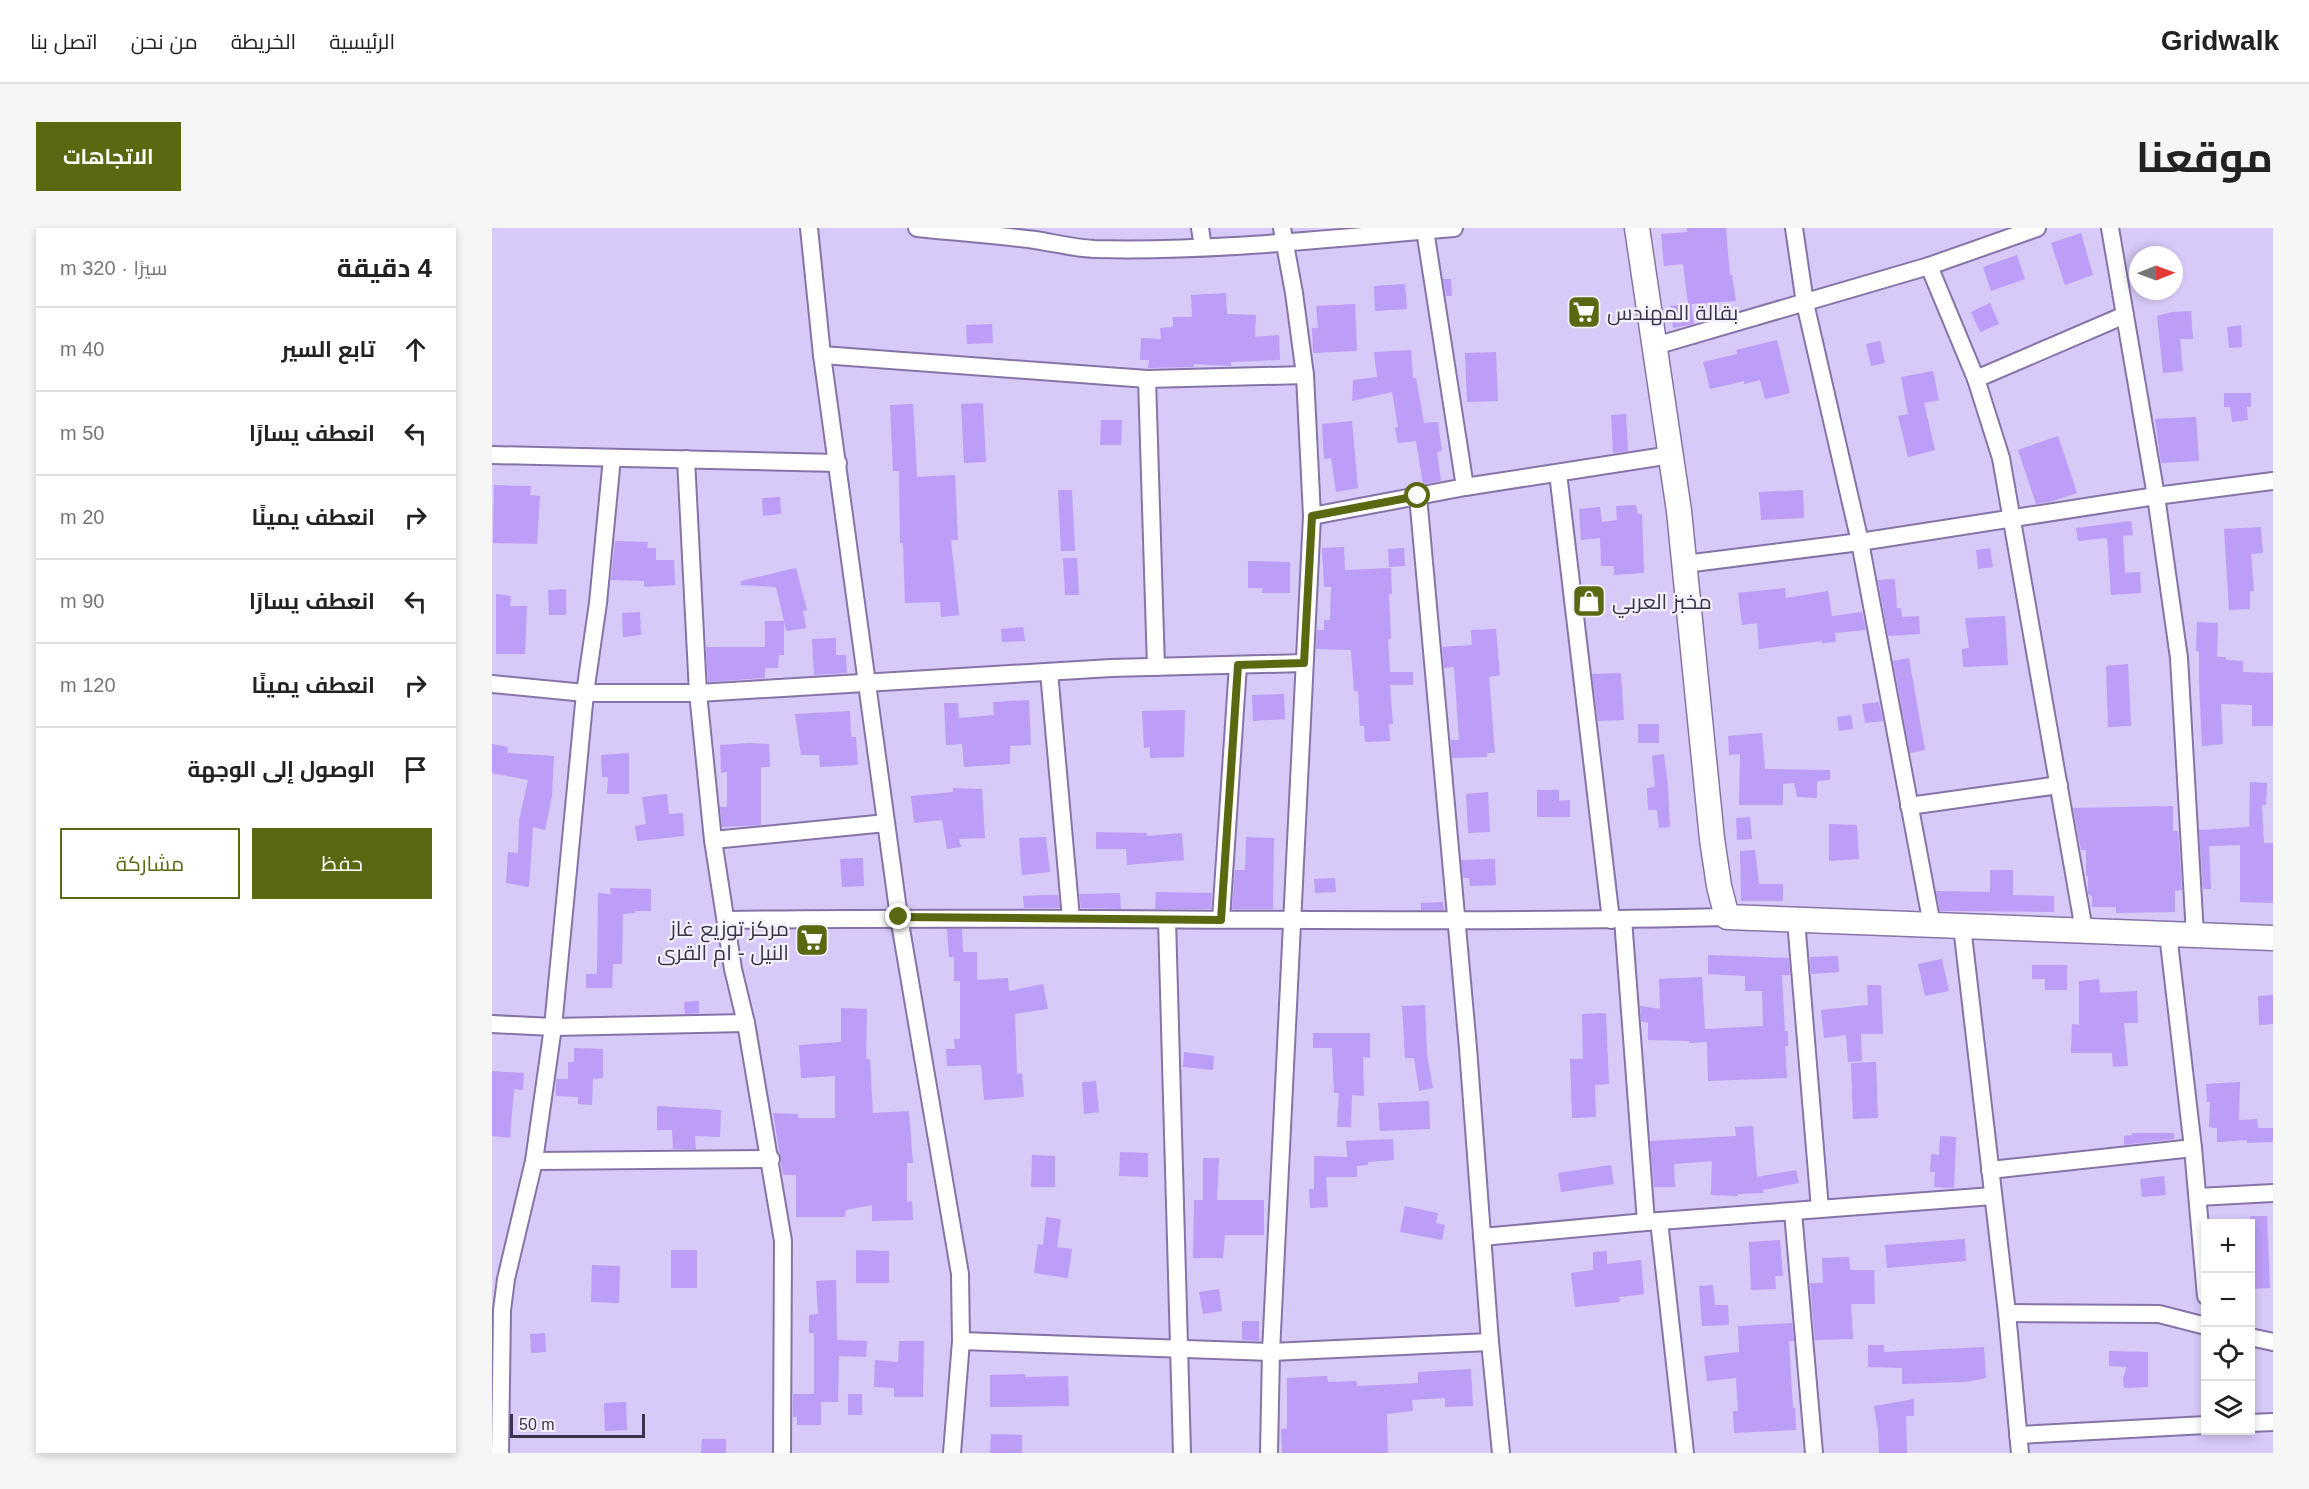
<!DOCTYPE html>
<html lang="ar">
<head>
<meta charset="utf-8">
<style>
	:root { --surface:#fff; --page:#f6f6f6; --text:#222; --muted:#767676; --line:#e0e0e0; --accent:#5a6811 }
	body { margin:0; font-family:Helvetica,Cairo,sans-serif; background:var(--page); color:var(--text); direction:rtl }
	.controls { position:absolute; right:18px; bottom:18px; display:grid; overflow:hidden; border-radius:0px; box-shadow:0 3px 9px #0003 }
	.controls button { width:54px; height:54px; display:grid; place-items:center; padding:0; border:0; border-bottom:2px solid var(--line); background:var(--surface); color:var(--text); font:30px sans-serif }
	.compass { position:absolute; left:1637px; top:18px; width:54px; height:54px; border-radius:50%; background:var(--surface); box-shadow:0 3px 9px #0003; rotate:89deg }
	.scale { position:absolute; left:18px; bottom:15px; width:135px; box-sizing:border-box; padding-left:6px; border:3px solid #3a334a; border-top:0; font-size:16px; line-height:21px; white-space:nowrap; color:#3a334a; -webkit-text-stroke:4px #f4f0fc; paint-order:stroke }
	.stop { position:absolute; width:18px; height:18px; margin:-14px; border:4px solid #5a6811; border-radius:50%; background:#fff }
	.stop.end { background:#5a6811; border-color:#fff; box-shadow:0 2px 6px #0008 }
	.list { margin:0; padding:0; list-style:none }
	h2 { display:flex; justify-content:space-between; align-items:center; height:78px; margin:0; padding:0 24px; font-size:26px }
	h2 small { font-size:20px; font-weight:400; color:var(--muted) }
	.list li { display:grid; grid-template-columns:39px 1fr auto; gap:18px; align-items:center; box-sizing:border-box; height:84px; padding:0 24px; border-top:2px solid var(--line) }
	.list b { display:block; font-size:22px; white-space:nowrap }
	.list em { font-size:20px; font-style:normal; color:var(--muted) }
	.actions { display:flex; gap:12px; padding:18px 24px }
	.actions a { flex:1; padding:14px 0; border:2px solid var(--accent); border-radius:0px; text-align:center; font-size:21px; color:var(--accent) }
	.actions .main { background:var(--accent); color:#fff }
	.icon { flex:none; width:33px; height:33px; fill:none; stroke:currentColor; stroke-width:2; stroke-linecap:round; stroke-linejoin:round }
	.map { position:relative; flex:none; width:1781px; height:1225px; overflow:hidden; direction:ltr; border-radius:0px }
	header { display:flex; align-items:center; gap:36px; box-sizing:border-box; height:84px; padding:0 30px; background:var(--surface); border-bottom:2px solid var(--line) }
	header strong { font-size:28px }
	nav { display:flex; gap:33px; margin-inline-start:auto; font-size:21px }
	.intro { display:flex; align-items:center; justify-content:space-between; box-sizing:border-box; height:144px; padding:0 36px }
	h1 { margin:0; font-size:42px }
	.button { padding:15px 27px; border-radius:0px; background:var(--accent); color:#fff; font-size:21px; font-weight:700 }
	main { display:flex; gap:36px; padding:0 36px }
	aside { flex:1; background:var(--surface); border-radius:0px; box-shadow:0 3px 9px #0003 }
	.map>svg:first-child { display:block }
</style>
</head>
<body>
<header>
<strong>Gridwalk</strong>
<nav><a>الرئيسية</a><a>الخريطة</a><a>من نحن</a><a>اتصل بنا</a></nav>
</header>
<div class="intro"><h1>موقعنا</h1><a class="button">الاتجاهات</a></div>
<main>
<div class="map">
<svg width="1781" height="1225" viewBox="0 0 1781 1225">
	<rect width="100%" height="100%" fill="#d7c9f8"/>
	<g fill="#bc9df7">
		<path d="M1195 0H1234L1238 47H1240L1244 73 1199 76 1202 96 1181 100 1178 78 1196 76 1191 36 1172 38 1169 6 1195 4Z"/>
		<path d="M1589 5 1601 47 1573 57 1559 15Z"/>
		<path d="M1525 27 1533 51 1499 63 1491 39Z"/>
		<path d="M951 51H959L960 68H954Z"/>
		<path d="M913 56 915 81 883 83 882 58Z"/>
		<path d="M734 65 735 86 764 87 763 109 787 107 788 132 739 134V138L702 136V139L656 140 657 132H648L649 110 669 111 668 100 681 99V89H700L699 67Z"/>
		<path d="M1498 75 1507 96 1488 104 1479 84Z"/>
		<path d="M863 76 865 123 821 125 820 100H826L824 78Z"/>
		<path d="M1699 83 1701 111H1688L1691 143 1671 145 1665 88 1680 84Z"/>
		<path d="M500 96 501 115 475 116 474 97Z"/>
		<path d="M1749 97 1750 119 1737 120 1735 99Z"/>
		<path d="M1285 112 1298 165 1273 171 1268 152 1252 156V153L1218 161 1211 134 1245 126 1244 122Z"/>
		<path d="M1388 113 1393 135 1379 138 1374 116Z"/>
		<path d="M919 122 921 150H924L932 195 946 194 950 223 945 224 949 253 931 256 924 213 906 215 903 200 906 199 900 164 860 173 861 152 885 149 882 124Z"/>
		<path d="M1004 124 1006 173 975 174 973 125Z"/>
		<path d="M1441 143 1447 172 1432 175 1443 222 1416 229 1406 188 1416 186 1409 149Z"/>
		<path d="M1732 165H1759V179H1755L1756 192 1740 194 1738 179H1732Z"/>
		<path d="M491 175 494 234 472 235 469 176Z"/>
		<path d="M421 176 425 249 463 247 466 312H459L467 387 449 389 448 374 413 375 411 315H408L407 243H401L398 177Z"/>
		<path d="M1134 186 1136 223 1121 225 1119 187Z"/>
		<path d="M1704 189 1707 233 1669 235 1663 191Z"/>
		<path d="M609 192H630L629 217H608Z"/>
		<path d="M860 193 866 260 844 264 839 230 832 231 830 196Z"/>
		<path d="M1566 208 1585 265 1561 273 1544 276 1526 222Z"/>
		<path d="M2 257 39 258 38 267 48 268 45 316 1 315Z"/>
		<path d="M566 262H580L583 323H569Z"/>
		<path d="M1311 262 1312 290 1269 292 1267 264Z"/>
		<path d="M288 269 289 286 271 288 270 270Z"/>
		<path d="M1144 277 1146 286H1150L1152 345 1122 347V338H1109L1108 310 1089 312 1087 281 1108 279 1110 294 1125 292 1124 278Z"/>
		<path d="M1639 293 1641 307 1631 308 1633 345 1648 344 1649 365 1619 367 1615 310 1586 313 1584 300Z"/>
		<path d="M1769 299 1771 325 1759 326 1762 363H1758V381L1737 382 1732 301Z"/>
		<path d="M123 313 156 314 155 320H164V332H182L183 357 152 359V353L119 352Z"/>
		<path d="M852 319 853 342 899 340 900 366H897L899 411H896L898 444H921V457H898L901 496H897L898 513 873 514 872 498H868L866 463H862L859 422 824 421 825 402H832V392H838L839 359H832L830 320Z"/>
		<path d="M912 320 913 338 897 339 896 321Z"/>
		<path d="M1498 320 1501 339 1486 341 1484 322Z"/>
		<path d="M571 330H585L587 367H573Z"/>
		<path d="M756 333 798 334V365H770L771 360H756Z"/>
		<path d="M304 340 315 382 311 383 314 400 294 403 292 394V427H287L286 440H273V450L216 454 214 419H273V393H292L284 359 249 357V353Z"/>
		<path d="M1403 351 1405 380H1409L1410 389 1427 388 1428 406 1396 408 1386 352Z"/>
		<path d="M1293 360 1294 370 1336 363 1340 388 1370 384 1374 402 1343 405 1344 414 1330 415V413L1267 421 1265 395 1250 397 1246 365Z"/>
		<path d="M74 361V387H57L56 362Z"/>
		<path d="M4 366 19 368 18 378H35L33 426H4Z"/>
		<path d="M148 384 149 407 131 409 130 385Z"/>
		<path d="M1513 388 1516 437 1471 439 1470 421 1477 420 1473 390Z"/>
		<path d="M1705 394 1726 395 1725 429H1734V432L1751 433V444L1781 445V498H1760V477L1729 476 1731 516 1710 518 1707 454V423H1704Z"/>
		<path d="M531 399 533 413 510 414 509 401Z"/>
		<path d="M1004 401 1008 447 997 449 1003 525H995V529L960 530 959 512H967L962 439 952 440 950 419 980 417 979 402Z"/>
		<path d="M344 410V427H354L355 445 322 447 320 411Z"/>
		<path d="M1417 430 1433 522 1418 525 1401 433Z"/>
		<path d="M1636 436 1639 498 1616 499 1614 438Z"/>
		<path d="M1129 445 1132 492 1106 493 1100 446Z"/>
		<path d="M792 466 793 491 761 493 760 467Z"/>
		<path d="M537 472 539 517 518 518V536L472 539 470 516 454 517 452 475H466L467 490 502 487 501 474Z"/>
		<path d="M1387 474 1391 493 1373 495 1370 476Z"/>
		<path d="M693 482 692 529 658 530V519L652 520 650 483Z"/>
		<path d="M358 483 359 509H364L366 537 328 539 327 527H309L303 486Z"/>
		<path d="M1359 487 1361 501 1347 503 1345 489Z"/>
		<rect x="1146" y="496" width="21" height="19"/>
		<path d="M1270 505 1273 541 1338 542V552L1325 553V570L1305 569 1302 555 1291 556V577H1247L1248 526 1237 527 1236 508Z"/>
		<path d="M257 515 277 516 278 539H269V597L230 599 228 579H235V544L229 545 228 517Z"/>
		<path d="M0 516 16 519 15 525 62 528 60 568 53 602 41 599 37 659 14 655 16 624 26 625 27 593 36 552 0 545Z"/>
		<path d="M137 525V566H115L116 549H110L109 527Z"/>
		<path d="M1172 526 1176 559 1178 599 1167 600 1165 582H1156L1155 560 1163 559 1160 528Z"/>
		<path d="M1758 554 1775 555 1774 577H1770L1772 615H1781V675L1748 674V617L1717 618 1719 661H1711L1707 602 1757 599Z"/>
		<path d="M461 560 490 561 493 610 467 611 469 619 455 621 450 592 422 595 419 568 461 564Z"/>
		<path d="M1045 562H1067V573L1078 572V589H1045Z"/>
		<path d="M996 564 998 604 976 605 974 566Z"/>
		<path d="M175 566 177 586 191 585 192 608 145 613 143 598 154 596 150 569Z"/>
		<path d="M1681 578V603H1686L1690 662 1683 663V684L1624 685V679H1600V668L1596 666V648H1594V622H1589L1581 580Z"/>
		<path d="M1258 589 1260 611 1245 612 1244 590Z"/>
		<path d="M1337 596 1365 597 1367 631 1337 633Z"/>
		<path d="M604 604 655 605V608L690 605 692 632 635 637 634 621H604Z"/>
		<path d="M554 609 558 644 530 647 527 610Z"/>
		<path d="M754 609 782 610 781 681H740L743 642H753Z"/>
		<path d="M1263 622 1267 656H1291V673H1249L1248 623Z"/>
		<path d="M371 630 372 658 350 659 348 631Z"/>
		<path d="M1003 631 1004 657 978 658 977 650H971L969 632Z"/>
		<path d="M1498 642H1521V667L1562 668V684L1448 683 1444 663 1498 664Z"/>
		<path d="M843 650 844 664 823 665 822 651Z"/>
		<path d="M118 660 159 661V683H143V685L131 686 130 736H121L120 760H94V746H105L106 665 119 666Z"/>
		<path d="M664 664 720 665 719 681H663Z"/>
		<path d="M628 665 629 681 589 680 587 666Z"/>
		<path d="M552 667H566L568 680H532L531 668Z"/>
		<path d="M951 674 952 682H929V675Z"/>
		<path d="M455 701H470L471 724H485V752L516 750 517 763 551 756 556 781 523 786 525 846 530 845 532 869 492 872 489 837 455 838 454 821H463L462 811H468V753H462V729H457Z"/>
		<path d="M1216 727 1297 730 1298 747H1290L1293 803H1296V818H1293L1295 850 1216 853 1215 814 1197 815V813L1156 812V795L1149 793 1148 778 1168 781 1167 751 1210 749 1213 801 1271 798 1270 763H1253V748L1216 746Z"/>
		<path d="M1346 728 1347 744 1319 746 1318 729Z"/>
		<path d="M1450 731 1457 763 1433 768 1426 736Z"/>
		<path d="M1540 737H1575V762H1553V751H1540Z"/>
		<path d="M1607 751 1608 765 1645 763 1646 795H1632L1636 838 1621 839 1620 825H1579L1580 796 1587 797V753Z"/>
		<path d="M1375 757H1389L1391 806H1369L1370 833 1356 834 1354 807 1332 810 1329 782 1376 777Z"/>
		<path d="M1781 767V796L1767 797 1766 768Z"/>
		<path d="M207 773V785L193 786 192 774Z"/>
		<path d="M933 777 935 827 941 860 927 863 922 830H913L910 778Z"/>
		<path d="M349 780 375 781 374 831H378L381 885 417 883 421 935H415V974L420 973 421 992 380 993V977L354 982 353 989H304V947H291L281 885 306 886V890H343V848L309 850 307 817 349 814Z"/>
		<path d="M1114 785 1117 856 1103 857 1104 889 1080 890 1078 831H1091L1090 786Z"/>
		<path d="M821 805H878V830L871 829 872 868 860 867 859 899H845L847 865H842L840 820H821Z"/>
		<path d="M82 820 111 821V850L101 851 100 877 86 876V869L64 868V851H76V834H82Z"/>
		<path d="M692 824 722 828 721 842 691 839Z"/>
		<path d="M1384 834 1386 890 1361 891 1359 835Z"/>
		<path d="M0 843 32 845 31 862 22 861 18 910 0 908Z"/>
		<path d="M604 853 607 884 592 886 590 854Z"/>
		<path d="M1748 854 1747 892 1765 891 1766 900H1781V914L1755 915V912L1725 914V900L1717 899 1718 874H1715L1714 856Z"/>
		<path d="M937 873 938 901 888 903 886 875Z"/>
		<path d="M165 878 229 882 228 909 203 908 204 921H181L180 902H165Z"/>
		<path d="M1261 898 1265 949 1304 942 1307 955 1271 962V965L1246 966V968L1219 967 1220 933 1182 936 1183 959H1162L1158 913 1244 908 1243 899Z"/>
		<path d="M1640 905H1682V911L1632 917V908L1640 907Z"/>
		<path d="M1448 908 1464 909 1462 960 1442 959 1443 944H1438L1439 926 1447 927Z"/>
		<path d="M901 911 902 932 876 934V937L865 938V949H834L836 979 818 980 817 961H822V928L855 929 854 913Z"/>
		<path d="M628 924 656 925V949L627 948Z"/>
		<path d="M540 927 563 928V959H539Z"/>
		<path d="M711 930H727L725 972H772V1007H733L731 1030H701L702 972H711Z"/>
		<path d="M1119 937 1122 956 1069 964 1066 945Z"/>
		<path d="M1672 948 1674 967 1650 969 1648 951Z"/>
		<path d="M913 978 946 985 944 995 953 997 950 1012 908 1004Z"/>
		<path d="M1758 988H1775L1778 1060 1758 1061Z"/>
		<path d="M554 989 569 991 565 1019 580 1021 576 1050 542 1045 546 1016 551 1017Z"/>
		<path d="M1473 1011 1474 1033 1395 1040 1393 1017Z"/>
		<path d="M1288 1012 1291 1048H1283L1284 1061 1259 1062 1257 1014Z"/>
		<rect x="179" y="1022" width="26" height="38"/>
		<path d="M364 1022 397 1023V1055H364Z"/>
		<path d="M1115 1023V1036L1149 1032 1152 1066 1127 1069 1128 1074 1083 1079 1079 1045 1101 1042V1024Z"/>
		<path d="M1357 1029 1358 1042H1382L1383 1076H1359L1361 1111 1323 1112 1318 1055H1331L1330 1030Z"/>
		<path d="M100 1037 128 1038 127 1075 99 1074Z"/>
		<path d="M344 1052 345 1112 375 1113 374 1129 347 1128 346 1174H329V1197H305V1189H301V1166H322V1105H317V1087L326 1086 324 1053Z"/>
		<path d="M1221 1057 1223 1077H1236L1237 1097 1210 1098 1207 1058Z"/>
		<path d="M727 1061 730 1083 711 1086 707 1064Z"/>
		<path d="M750 1093H767V1113L750 1112Z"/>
		<path d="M1300 1095 1302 1113H1297L1301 1180H1303L1304 1202 1242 1205 1241 1183H1246L1244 1150 1215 1153 1212 1128 1247 1124 1246 1098Z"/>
		<path d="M53 1105 54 1124 39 1125 38 1106Z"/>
		<path d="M407 1113H432L431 1169H402V1160L382 1159 383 1132 406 1134Z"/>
		<path d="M1376 1117H1392V1124L1492 1119 1494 1150 1474 1154 1410 1156V1140L1376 1139Z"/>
		<path d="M1617 1123 1656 1124V1159L1632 1160 1631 1150 1635 1139 1617 1138Z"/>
		<path d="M979 1141 981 1178 953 1179V1170L920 1172 921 1183 895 1186 896 1225H790L789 1201H795V1150L835 1148 836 1154 865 1153V1158L926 1155V1144Z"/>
		<path d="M533 1146V1149L576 1148 577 1178 498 1179V1147Z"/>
		<rect x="356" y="1166" width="14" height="21"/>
		<path d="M1422 1171V1188H1414L1415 1225H1387L1386 1202 1382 1178Z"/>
		<path d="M134 1174 135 1202 113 1203 112 1175Z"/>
		<path d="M499 1206 530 1207V1225H498Z"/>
		<path d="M210 1211H234V1225H209Z"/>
	</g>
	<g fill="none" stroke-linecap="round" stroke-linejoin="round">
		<defs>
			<g id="street">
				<path d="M317 0 330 127 407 689 468 1046 469 1113 460 1225"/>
				<path d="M425 0C464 4 504 7 543 12 562 15 582 20 602 21 722 24 842 10 962 0"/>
				<path d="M708 0 711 19"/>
				<path d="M1302 0 1313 75 1368 314 1440 697"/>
				<path d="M1618 0 1664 268 1687 430 1703 707"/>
				<path d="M933 2 973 259"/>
				<path d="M1437 38 1484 151 1509 230 1592 702"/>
				<path d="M1163 118 1437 38 1545 0"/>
				<path d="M330 127 655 151 813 147"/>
				<path d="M655 151 664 439"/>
				<path d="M1484 151 1633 87"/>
				<path d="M0 227 346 235"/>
				<path d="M194 231 206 465 221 612 241 741 254 795 291 1013 290 1225"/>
				<path d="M1066 245 1119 692"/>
				<path d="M926 268 976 820 998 1114 1009 1225"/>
				<path d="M820 288 973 259 1179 227"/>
				<path d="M1193 336 1368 314 1664 268 1781 253"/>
				<path d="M557 444 579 690"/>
				<path d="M0 456 93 465H206L619 440 812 435"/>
				<path d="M1417 578 1567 557"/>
				<path d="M221 612 394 595"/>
				<path d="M729 691 746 437"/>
				<path d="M1131 691 1154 994"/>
				<path d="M234 692C568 687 901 697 1235 689"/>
				<path d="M675 692 690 1225"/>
				<path d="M1304 692 1328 981"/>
				<path d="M1470 698 1515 1085 1528 1225"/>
				<path d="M1676 706 1701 920 1714 1068"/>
				<path d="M0 796 61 799 254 795"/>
				<path d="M42 933 279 931"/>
				<path d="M1498 942 1701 920"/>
				<path d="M1706 969 1781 965"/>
				<path d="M1301 984 1322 1225"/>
				<path d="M1167 993 1193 1225"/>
				<path d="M990 1009 1154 994 1501 968"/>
				<path d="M1515 1085 1667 1086 1714 1098"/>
				<path d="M1758 1109 1781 1114"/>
				<path d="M469 1113 779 1124 998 1114"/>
				<path d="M1758 1195 1781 1194"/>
				<path d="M1526 1207 1714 1197"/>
				<path d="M8 1225 10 1082 14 1051 42 933 61 799 93 465 106 375 120 230"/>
				<path d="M777 1225 779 1124 820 288 813 147 802 65 790 0"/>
			</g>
			<path id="secondary" d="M1145 0 1187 283 1220 611 1227 658 1235 689 1781 710"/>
		</defs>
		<use href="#street" stroke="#8674a9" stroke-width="20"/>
		<use href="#secondary" stroke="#8674a9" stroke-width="27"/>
		<use href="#street" stroke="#fff" stroke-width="16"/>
		<use href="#secondary" stroke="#fff" stroke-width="24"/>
	</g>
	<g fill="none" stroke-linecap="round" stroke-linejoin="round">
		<path stroke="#5a6811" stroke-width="8" d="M407 689 729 692 746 437 812 435 820 288 926 268"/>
	</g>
	<defs>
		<symbol id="supermarket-square" viewBox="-11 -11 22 22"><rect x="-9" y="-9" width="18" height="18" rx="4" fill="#5a6811" stroke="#f4f0fc"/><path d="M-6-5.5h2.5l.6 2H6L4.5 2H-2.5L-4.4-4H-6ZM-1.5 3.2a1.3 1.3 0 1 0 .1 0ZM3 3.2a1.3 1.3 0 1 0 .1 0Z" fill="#fff"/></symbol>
		<symbol id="shop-square" viewBox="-11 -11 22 22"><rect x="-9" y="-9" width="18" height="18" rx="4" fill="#5a6811" stroke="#f4f0fc"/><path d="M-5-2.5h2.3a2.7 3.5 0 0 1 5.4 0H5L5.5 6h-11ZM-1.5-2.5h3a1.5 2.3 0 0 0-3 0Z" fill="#fff"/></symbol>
	</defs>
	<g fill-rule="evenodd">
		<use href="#supermarket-square" x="1073" y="65" width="38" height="38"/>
		<use href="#shop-square" x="1078" y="354" width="38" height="38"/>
		<use href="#supermarket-square" x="301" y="693" width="38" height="38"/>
	</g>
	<g text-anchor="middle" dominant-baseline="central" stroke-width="4.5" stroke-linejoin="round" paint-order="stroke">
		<g font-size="21" fill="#3a334a" stroke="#f4f0fc" text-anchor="start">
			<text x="1115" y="84">بقالة المهندس</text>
			<text x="1120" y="373">مخبز العربي</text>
			<text x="297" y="700" text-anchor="end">مركز توزيع غاز<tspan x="297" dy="24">النيل - ام القرى</tspan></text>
		</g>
	</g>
</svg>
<div class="controls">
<button>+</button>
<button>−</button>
<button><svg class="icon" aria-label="locate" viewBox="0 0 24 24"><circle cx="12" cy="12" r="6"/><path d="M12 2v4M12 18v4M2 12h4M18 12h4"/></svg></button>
<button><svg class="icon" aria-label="layers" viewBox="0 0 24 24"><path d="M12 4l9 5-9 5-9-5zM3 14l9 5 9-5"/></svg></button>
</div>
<svg class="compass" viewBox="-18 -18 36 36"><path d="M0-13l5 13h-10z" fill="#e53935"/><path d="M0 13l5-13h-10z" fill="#767676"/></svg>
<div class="scale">50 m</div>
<div class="stop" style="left:926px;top:268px"></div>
<div class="stop end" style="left:407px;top:689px"></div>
</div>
<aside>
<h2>4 دقيقة<small>سيرًا · 320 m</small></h2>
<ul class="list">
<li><svg class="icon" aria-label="ahead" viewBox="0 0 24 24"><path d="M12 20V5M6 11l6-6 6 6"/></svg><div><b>تابع السير</b></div><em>40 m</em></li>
<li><svg class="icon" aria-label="left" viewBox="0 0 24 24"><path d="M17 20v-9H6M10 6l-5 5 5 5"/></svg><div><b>انعطف يسارًا</b></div><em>50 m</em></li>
<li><svg class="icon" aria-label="right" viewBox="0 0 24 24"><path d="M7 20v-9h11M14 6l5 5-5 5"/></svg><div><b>انعطف يمينًا</b></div><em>20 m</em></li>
<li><svg class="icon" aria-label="left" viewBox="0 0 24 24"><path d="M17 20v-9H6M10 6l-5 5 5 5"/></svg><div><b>انعطف يسارًا</b></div><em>90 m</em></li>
<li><svg class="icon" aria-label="right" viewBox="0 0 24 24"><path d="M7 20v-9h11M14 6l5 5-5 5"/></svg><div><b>انعطف يمينًا</b></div><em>120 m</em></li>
<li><svg class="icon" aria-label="arrive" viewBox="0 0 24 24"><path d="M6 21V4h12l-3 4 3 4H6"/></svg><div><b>الوصول إلى الوجهة</b></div></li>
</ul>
<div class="actions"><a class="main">حفظ</a><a>مشاركة</a></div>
</aside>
</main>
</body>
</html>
